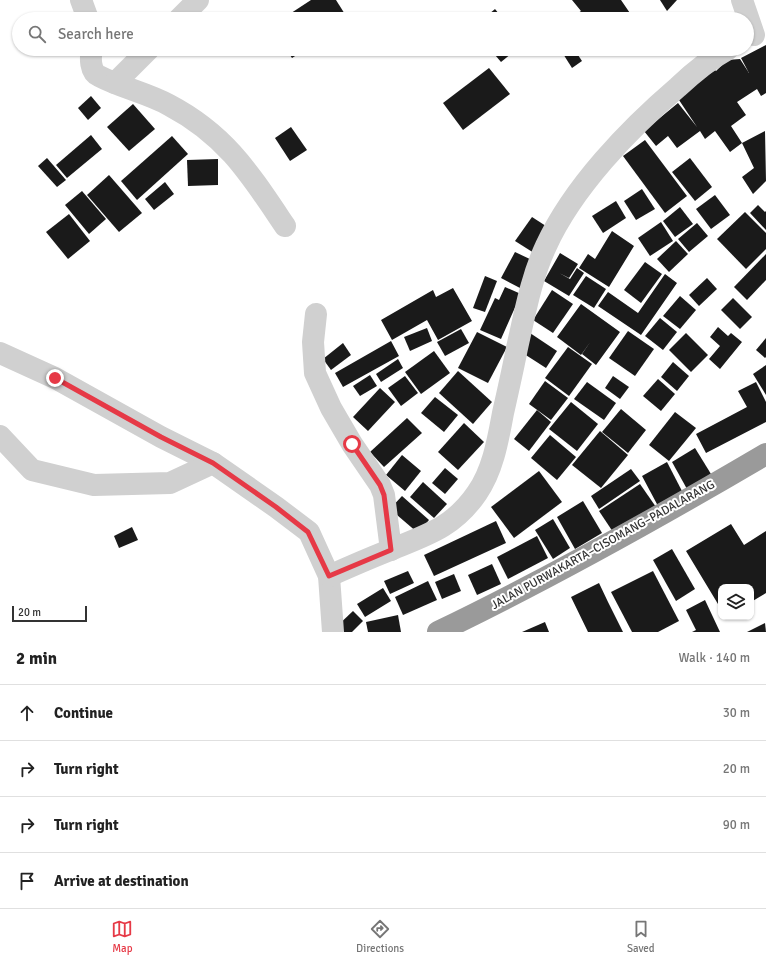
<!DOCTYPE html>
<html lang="en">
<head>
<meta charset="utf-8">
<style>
	:root { --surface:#fff; --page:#f2f2f2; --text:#222; --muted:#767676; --line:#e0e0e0; --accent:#e63946 }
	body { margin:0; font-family:Signika,sans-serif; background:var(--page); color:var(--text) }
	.controls { position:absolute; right:12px; bottom:12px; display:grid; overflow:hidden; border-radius:8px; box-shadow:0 1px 3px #0004 }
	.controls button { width:36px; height:36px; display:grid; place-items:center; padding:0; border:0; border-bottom:1px solid var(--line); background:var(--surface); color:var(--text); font:20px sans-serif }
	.scale { position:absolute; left:12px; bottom:10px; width:75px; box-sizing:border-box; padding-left:4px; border:2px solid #333; border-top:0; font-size:11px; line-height:14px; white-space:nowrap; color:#333; -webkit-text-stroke:3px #fff; paint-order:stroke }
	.stop { position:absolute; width:12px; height:12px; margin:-9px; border:3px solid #e63946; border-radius:50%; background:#fff }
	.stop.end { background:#e63946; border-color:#fff; box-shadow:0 1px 4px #0008 }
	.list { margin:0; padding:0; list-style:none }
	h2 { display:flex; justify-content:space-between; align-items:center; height:52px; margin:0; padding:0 16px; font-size:17px }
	h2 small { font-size:13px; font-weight:400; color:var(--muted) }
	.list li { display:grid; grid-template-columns:26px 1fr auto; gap:12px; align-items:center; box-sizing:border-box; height:56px; padding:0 16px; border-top:1px solid var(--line) }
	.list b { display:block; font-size:15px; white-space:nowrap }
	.list em { font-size:13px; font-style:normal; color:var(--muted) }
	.icon { flex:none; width:22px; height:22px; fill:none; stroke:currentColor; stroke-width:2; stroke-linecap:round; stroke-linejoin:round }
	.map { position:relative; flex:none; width:766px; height:632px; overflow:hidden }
	.search { position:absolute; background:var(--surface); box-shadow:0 1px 3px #0004; left:12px; right:12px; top:12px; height:44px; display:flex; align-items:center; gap:10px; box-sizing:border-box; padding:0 14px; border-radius:22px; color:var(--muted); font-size:15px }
	.sheet { height:276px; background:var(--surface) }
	nav { display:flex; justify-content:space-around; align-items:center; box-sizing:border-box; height:56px; border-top:1px solid var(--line); background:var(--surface); font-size:11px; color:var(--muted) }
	nav a { display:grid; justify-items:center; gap:2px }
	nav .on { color:var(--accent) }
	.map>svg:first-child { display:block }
</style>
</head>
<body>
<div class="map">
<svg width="766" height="632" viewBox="0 0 766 632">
	<rect width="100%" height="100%" fill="#fff"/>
	<g fill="#1a1a1a">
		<path d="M311 0H336L348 19H282Z"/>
		<path d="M572 0H621L634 19H577L574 16 581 11Z"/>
		<path d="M660 0H677L667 11Z"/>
		<path d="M495 9 503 19H483Z"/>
		<path d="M766 45V93L761 96 757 89 737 102 746 115 731 126 742 143 730 152 715 131 705 139 700 131 677 148 668 136 656 146 644 131 678 103 697 127 677 97 715 70 716 71 727 60 740 59 749 73 741 58Z"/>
		<path d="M286 49H306L292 58Z"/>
		<path d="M490 49H517L501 62Z"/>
		<path d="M560 49H574L582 61 572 68Z"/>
		<path d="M489 68 510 94 463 130 443 103Z"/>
		<path d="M91 96 101 108 88 120 78 108Z"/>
		<path d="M133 104 155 129 129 151 107 127Z"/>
		<path d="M291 127 307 150 290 161 275 138Z"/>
		<path d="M765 131 766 181 753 194 742 177 754 168 742 143Z"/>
		<path d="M91 135 102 149 67 178 56 165Z"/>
		<path d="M172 136 188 154 137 200 121 181Z"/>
		<path d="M645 140 687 196 665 213 623 156Z"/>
		<path d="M47 158 66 180 57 187 38 166Z"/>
		<path d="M690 158 712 187 695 201 672 172Z"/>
		<path d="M218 159V185L188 186 187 160Z"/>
		<path d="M109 175 142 213 119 232 87 195Z"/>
		<path d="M165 182 174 194 154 210 145 199Z"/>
		<path d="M642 189 655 209 636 220 624 201Z"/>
		<path d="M82 191 106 219 89 234 65 205Z"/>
		<path d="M715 195 730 215 711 229 696 209Z"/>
		<path d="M616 201 626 218 603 233 592 216Z"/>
		<path d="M758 205 765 212 766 211V230L750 213Z"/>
		<path d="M680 207 693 224 675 237 663 221Z"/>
		<path d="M745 212 766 233V249L746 269 717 239Z"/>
		<path d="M69 214 90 241 68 259 46 232Z"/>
		<path d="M532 217 549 228 534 253 515 241Z"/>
		<path d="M661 222 673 241 650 256 638 238Z"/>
		<path d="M697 223 708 236 689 252 678 239Z"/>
		<path d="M612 231 634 246 609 287 579 268 588 254 595 259Z"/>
		<path d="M676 241 688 254 669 272 657 259Z"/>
		<path d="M515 252 534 261 520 288 501 278Z"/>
		<path d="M560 253 578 264 569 278 559 273 570 279 577 268 584 273 569 296 544 281Z"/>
		<path d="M766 254V280L747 300 734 287Z"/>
		<path d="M645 262 662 274 641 303 624 290Z"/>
		<path d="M665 274 677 283 641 335 598 306 608 292 638 313Z"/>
		<path d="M485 276 497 281 485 312 473 308Z"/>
		<path d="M586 276 606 289 594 308 573 295Z"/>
		<path d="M707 278 717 289 699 306 689 295Z"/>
		<path d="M505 287 521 294 501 339 480 330 495 298 499 300Z"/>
		<path d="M453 288 472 321 438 340 427 320 392 340 381 320 433 290 436 297Z"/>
		<path d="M552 290 573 304 553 333 533 320Z"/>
		<path d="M680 296 696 310 680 329 663 316Z"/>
		<path d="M733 298 752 317 740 329 721 310Z"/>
		<path d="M581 304 620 332 596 365 582 354 591 341 581 355 557 337Z"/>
		<path d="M660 318 677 332 663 350 645 336Z"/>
		<path d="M718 327 728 336 731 333 742 342 720 369 709 359 720 346 710 337Z"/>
		<path d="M427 328 432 341 410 351 404 337Z"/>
		<path d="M461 329 469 343 445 356 437 342Z"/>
		<path d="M628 331 654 349 635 376 609 358Z"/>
		<path d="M477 332 507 347 488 383 458 368Z"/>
		<path d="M530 333 557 351 546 368 518 350Z"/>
		<path d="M686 333 708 355 691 372 669 350Z"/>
		<path d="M766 338V357L765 358 756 350Z"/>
		<path d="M391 341 399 356 343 387 335 373Z"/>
		<path d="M343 343 351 355 331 370 323 359Z"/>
		<path d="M568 347 592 364 569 396 545 378Z"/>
		<path d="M434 351 450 373 421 394 405 372Z"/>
		<path d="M398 359 403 368 381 382 376 374Z"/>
		<path d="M673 362 689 376 677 391 661 377Z"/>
		<path d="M766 365V395L753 374Z"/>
		<path d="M458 371 492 402 473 424 439 393Z"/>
		<path d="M370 375 377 386 360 396 353 386Z"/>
		<path d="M405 376 418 393 401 406 388 388Z"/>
		<path d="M613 376 629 387 620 399 605 388Z"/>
		<path d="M658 379 675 394 661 411 643 396Z"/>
		<path d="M545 381 568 398 551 420 529 404Z"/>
		<path d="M587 382 616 403 604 420 574 399Z"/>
		<path d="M756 382 766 402V422L706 453 696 434 747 407 738 391Z"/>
		<path d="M380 388 395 402 368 431 353 417Z"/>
		<path d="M435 397 458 415 444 432 421 413Z"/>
		<path d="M571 402 598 424 577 451 549 429Z"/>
		<path d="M621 409 646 430 628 453 602 432Z"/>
		<path d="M537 410 551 422 529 451 514 439Z"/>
		<path d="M675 412 696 428 669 461 649 445Z"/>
		<path d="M407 418 422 433 384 467 370 452Z"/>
		<path d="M464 423 484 442 458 470 438 452Z"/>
		<path d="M600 431 628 455 601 488 572 465Z"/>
		<path d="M550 435 576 457 557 480 531 458Z"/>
		<path d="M695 448 711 474 687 489 672 462Z"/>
		<path d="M402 455 421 471 405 491 386 475Z"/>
		<path d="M667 462 683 493 658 506 642 476Z"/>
		<path d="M445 468 458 479 445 494 432 483Z"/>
		<path d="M631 469 640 481 599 509 591 496Z"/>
		<path d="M539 471 562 502 514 538 491 507Z"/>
		<path d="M423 482 447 504 434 518 410 497Z"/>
		<path d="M640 484 656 507 615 535 599 511Z"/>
		<path d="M402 496 429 520 418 533 390 509Z"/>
		<path d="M583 501 602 533 575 549 557 517Z"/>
		<path d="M553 519 570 548 553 559 535 530Z"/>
		<path d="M496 521 506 543 434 576 424 555Z"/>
		<path d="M731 524 744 545 766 531V593L751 602V587H721V609L686 551Z"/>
		<path d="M132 527 138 540 119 548 114 536Z"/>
		<path d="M537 536 548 558 508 579 497 557Z"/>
		<path d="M672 549 695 589 676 601 653 560Z"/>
		<path d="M492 564 501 584 477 595 468 575Z"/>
		<path d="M408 571 414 583 390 594 384 581Z"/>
		<path d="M653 571 679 621 658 632H632L611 592Z"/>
		<path d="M454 574 461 591 442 599 435 582Z"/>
		<path d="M428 581 437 600 403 615 395 597Z"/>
		<path d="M599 583 608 602 623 632H588L571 597Z"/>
		<path d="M383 588 391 601 365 617 357 604Z"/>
		<path d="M705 600 720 632H692L696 630 686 610Z"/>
		<path d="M353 611 363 621 352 632H337L334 629Z"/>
		<path d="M398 615 401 632H368L366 622Z"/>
		<path d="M545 622 549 632H522Z"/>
		<path d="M765 623 766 632H747Z"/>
	</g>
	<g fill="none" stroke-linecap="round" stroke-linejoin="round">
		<g stroke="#d0d0d0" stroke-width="22">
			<path d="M81 0 88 19"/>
			<path d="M742 0 754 35"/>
			<path d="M179 19 198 0"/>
			<path d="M92 49C90 58 90 72 99 76 122 88 147 93 169 105 226 135 250 174 285 226"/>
			<path d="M115 83 149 49"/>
			<path d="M316 314 313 342 315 373 331 408 352 444 380 485 384 495 391 550"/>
			<path d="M0 353 55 378 161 437 213 463 276 507 309 532 329 576 333 632"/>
			<path d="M0 436 32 470 94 485 170 483 213 463"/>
			<path d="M329 576C349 567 370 558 390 550 427 535 454 527 477 493 493 470 498 440 503 413 508 391 513 369 517 348 525 313 531 278 546 246 573 187 629 129 678 87 694 72 708 60 728 49"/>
		</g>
		<path stroke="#9a9a9a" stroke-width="22" d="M438 632C550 578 659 517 766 454"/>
	</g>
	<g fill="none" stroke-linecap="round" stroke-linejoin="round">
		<path stroke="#e63946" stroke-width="5" d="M55 378 161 437 213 463 276 507 308 532 329 576 391 550 384 495 380 485 352 444"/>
	</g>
	<g text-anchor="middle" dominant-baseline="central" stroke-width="4" stroke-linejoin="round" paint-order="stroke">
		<g font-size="12" fill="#333" stroke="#fff">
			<text transform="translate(603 545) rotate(-29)">JALAN PURWAKARTA–CISOMANG–PADALARANG</text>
		</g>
	</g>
</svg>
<div class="controls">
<button><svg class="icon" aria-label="layers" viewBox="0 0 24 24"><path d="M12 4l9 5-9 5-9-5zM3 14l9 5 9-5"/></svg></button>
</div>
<div class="scale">20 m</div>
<div class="stop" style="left:352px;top:444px"></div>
<div class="stop end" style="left:55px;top:378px"></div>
<div class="search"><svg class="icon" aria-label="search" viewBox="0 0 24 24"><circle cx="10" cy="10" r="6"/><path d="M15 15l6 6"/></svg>Search here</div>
</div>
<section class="sheet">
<h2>2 min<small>Walk · 140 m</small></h2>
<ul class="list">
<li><svg class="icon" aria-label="ahead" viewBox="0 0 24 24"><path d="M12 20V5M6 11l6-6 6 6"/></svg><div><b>Continue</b></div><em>30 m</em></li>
<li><svg class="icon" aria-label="right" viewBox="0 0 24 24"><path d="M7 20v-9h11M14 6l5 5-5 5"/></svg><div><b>Turn right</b></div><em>20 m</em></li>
<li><svg class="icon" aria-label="right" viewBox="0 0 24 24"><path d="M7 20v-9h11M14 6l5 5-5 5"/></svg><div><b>Turn right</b></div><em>90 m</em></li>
<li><svg class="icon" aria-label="arrive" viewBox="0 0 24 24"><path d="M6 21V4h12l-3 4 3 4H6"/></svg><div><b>Arrive at destination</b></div></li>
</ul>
</section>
<nav>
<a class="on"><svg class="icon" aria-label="map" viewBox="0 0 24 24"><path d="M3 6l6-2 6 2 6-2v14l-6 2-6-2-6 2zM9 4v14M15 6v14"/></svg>Map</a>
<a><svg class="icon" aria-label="directions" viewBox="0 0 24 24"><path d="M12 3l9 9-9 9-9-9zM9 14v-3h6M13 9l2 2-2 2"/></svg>Directions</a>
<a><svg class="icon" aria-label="saved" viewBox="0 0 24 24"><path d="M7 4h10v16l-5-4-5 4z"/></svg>Saved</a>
</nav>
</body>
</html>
